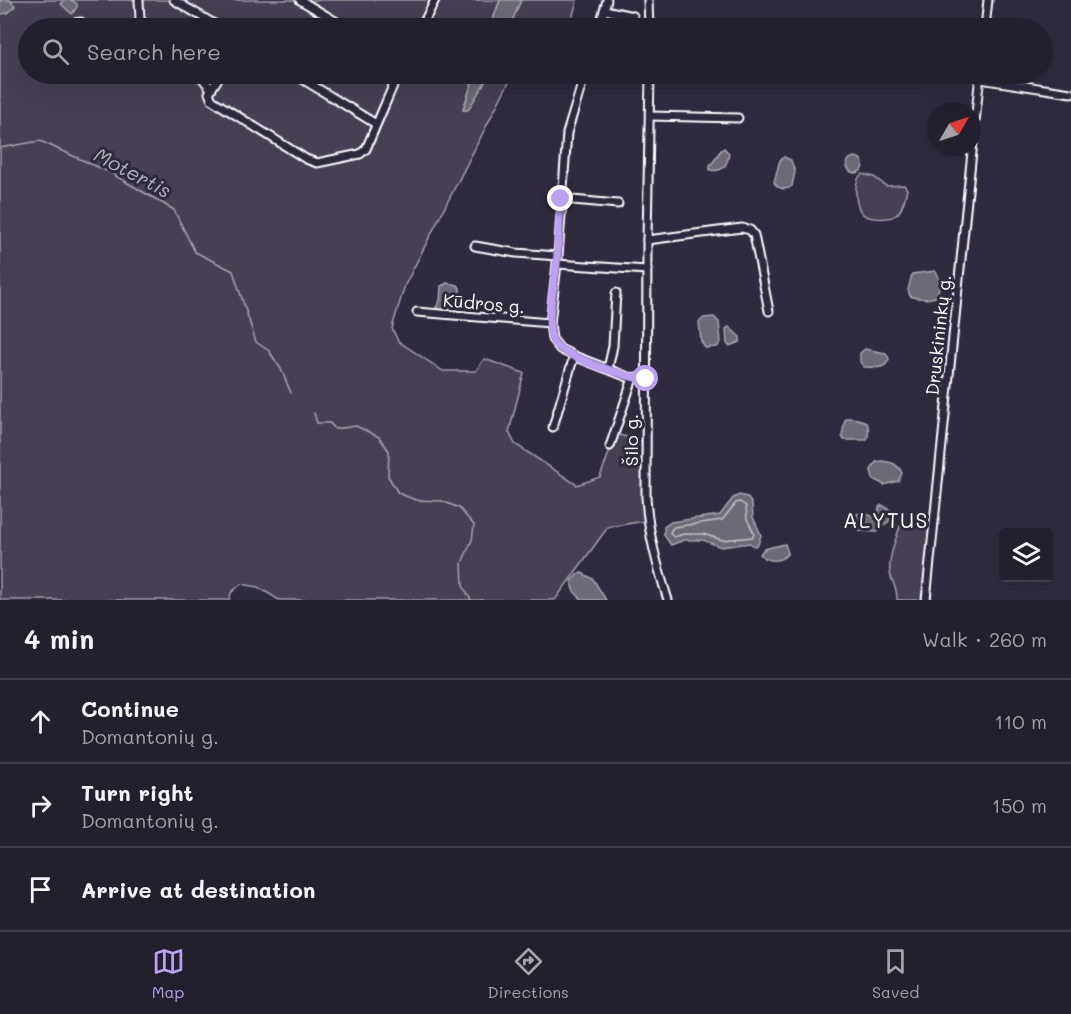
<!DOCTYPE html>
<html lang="en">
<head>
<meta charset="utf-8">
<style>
	:root { --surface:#23202e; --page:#2b2836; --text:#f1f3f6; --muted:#a3a3aa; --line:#403e4a; --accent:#bca0f2 }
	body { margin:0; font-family:Mali,sans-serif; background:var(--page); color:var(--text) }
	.controls { position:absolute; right:18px; bottom:18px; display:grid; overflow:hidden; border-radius:6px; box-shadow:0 6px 24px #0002 }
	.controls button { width:54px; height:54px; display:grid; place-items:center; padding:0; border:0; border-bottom:2px solid var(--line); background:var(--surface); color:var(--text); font:30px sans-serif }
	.compass { position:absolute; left:927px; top:102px; width:54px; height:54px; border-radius:50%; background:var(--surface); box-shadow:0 6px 24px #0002; rotate:51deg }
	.stop { position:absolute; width:18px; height:18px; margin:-14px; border:4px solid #bca0f2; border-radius:50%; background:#fff }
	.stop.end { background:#bca0f2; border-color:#fff; box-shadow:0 2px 6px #0008 }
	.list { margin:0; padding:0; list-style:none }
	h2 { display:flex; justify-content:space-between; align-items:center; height:78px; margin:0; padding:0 24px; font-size:26px }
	h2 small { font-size:20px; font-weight:400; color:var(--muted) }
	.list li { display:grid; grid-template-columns:39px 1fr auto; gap:18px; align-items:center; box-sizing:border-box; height:84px; padding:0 24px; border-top:2px solid var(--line) }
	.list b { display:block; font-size:22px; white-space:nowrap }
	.list p { margin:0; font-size:20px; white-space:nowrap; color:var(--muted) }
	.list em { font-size:20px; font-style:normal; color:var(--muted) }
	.icon { flex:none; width:33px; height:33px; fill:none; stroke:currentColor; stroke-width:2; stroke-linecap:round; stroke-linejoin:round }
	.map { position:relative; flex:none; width:1071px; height:600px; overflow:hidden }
	.search { position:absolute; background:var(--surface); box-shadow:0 6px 24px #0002; left:18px; right:18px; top:18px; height:66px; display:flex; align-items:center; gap:15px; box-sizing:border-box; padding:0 21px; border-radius:33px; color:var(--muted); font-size:22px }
	.sheet { height:330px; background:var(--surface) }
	nav { display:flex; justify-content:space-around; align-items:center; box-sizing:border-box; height:84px; border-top:2px solid var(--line); background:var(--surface); font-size:16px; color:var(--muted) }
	nav a { display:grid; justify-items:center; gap:3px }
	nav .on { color:var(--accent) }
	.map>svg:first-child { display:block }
</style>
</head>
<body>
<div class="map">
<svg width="1071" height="600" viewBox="0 0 1071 600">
	<rect width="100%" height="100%" fill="#2f2a3d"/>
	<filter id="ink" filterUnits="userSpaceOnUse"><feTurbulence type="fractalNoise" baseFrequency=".0167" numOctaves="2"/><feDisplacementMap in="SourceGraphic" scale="12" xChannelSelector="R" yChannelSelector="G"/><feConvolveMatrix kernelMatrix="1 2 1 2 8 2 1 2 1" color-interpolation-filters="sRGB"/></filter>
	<g filter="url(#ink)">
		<g fill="#464152" stroke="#a2a0a8" stroke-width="1.5">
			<path d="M0 0H500L490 28H28V74H475L463 109 467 110 490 74H513L405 285 392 328 398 341 443 371H476L484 359 524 373 509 432 515 444 577 485 600 477 616 434 644 442 645 521 608 527 555 600H279L258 587 241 584 231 593 229 600H0Z"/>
			<path d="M521 0H577L571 23 561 28H509Z"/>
			<path d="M862 174 874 177 886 186 904 185 907 189C905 197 903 210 896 215 889 220 866 220 861 212 855 204 853 180 862 174Z"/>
			<path d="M930 522 922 600H897C898 589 892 583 890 573 888 557 896 540 900 526Z"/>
		</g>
		<g fill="#6d6a77" stroke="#a7a6ad" stroke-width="1.5">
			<path d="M0 0H10L15 6 8 13 0 14Z"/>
			<path d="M65 0H71L77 4V7L72 14 61 4Z"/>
			<path d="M500 0H521L509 28H490Z"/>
			<path d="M475 74H490L468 110H463Z"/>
			<path d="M724 148 729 153C728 164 723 173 710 170V165C716 161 717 152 724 148Z"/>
			<path d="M784 157 791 160 795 172 792 186C786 191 777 189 774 182L780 160Z"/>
			<circle cx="855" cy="165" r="8"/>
			<path d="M935 271C942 277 939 288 937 296 930 300 917 299 910 296L908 290 912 274Z"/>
			<path d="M447 283 458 285 460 288 459 308 453 312 438 310 436 307 440 301 441 286Z"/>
			<path d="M714 317 719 322 721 342 717 347 705 348 701 341 699 322 704 318Z"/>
			<path d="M729 327 740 337V342L729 346 727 344 726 329Z"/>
			<path d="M865 349 886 353 889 359C885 371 874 367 864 367L860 362V353Z"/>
			<path d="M848 418C865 419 872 421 867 440H844L842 436 845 420Z"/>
			<path d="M882 461C892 462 898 464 902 473L898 481 884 485 873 479 871 470 876 462Z"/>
			<path d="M739 495 747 497 752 504 753 517 761 535 758 545 754 546 750 543 721 547 703 540H684L671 545 664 535V527L671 522 720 515 733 498Z"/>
			<path d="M882 505 892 511 889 521 877 532 860 531 856 526 853 516 862 512 874 517 878 514 879 507Z"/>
			<path d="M785 544 788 553C781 562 768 563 760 554L764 549Z"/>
			<path d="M582 573 593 579 606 600H582L573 590 571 581 578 574Z"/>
		</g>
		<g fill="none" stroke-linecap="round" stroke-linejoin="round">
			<path stroke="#c5c3c9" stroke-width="1.5" d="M740 502 746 506 747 519 754 533 753 537 722 540 703 534H684L674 537 670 534 671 530 674 527 722 520 736 503Z"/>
			<g stroke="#a7a6ad" stroke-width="1.5">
				<path d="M0 148 40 141 109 172 174 210 195 252 233 271 256 342 269 351 281 369 291 393"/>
				<path d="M314 413 317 423H330L335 429 356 426 379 437 389 451 388 476 398 493 416 500 442 501 459 508 474 525 472 540 462 563 463 586 471 600"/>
			</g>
			<defs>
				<g id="minor">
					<path d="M174 0 221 28"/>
					<path d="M300 0 347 28"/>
					<path d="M648 0 649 28"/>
					<path d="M605 10 633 16"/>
					<path d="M140 20 150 28"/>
					<path d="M71 28 74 23 81 22 90 28"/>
					<path d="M135 28 140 20 139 0"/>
					<path d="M421 28 435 0"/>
					<path d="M599 28 607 0"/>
					<path d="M985 28 988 0"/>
					<path d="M199 74 211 89"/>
					<path d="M221 74 209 93 212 100 306 159 317 163 360 154 366 149 398 74"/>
					<path d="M294 74 376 124"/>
					<path d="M585 74 567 133 558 256 550 323 552 339 560 349 574 356 628 377 646 379"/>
					<path d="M650 74 647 240 646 497C648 533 657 565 668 600"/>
					<path d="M980 79 1071 93"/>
					<path d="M650 116 738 118"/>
					<path d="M561 199 618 204"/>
					<path d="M647 240 742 228 750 230 754 235 769 311"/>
					<path d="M475 246 516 253 558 256"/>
					<path d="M557 264 647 270"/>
					<path d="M417 312 550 323"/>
					<path d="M608 369 613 346 616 293"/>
					<path d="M553 427 574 356"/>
					<path d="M610 446 633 378"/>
					<path d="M926 600 980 74"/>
				</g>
			</defs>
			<use href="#minor" stroke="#fff" stroke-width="11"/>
			<use href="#minor" stroke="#2f2a3d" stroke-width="7"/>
		</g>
	</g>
	<g fill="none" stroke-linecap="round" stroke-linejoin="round" filter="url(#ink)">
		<path stroke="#bca0f2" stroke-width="8" d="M561 199C559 219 559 239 557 259 556 280 544 323 553 341 561 356 628 378 646 379"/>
	</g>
	<g text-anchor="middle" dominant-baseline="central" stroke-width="6" stroke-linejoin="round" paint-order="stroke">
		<g font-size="18" fill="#fff" stroke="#2f2a3d">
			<text transform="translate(484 303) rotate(5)">Kūdros g.</text>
			<text transform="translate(938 335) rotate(-84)">Druskininkų g.</text>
			<text transform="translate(631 440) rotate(-90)">Šilo g.</text>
		</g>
		<g font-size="20" font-style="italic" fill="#b6b4bb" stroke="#2f2a3d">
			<text transform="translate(133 172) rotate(28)">Motertis</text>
		</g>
		<g font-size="21" letter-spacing="1.5" fill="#fff" stroke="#2f2a3d">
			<text x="886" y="519">ALYTUS</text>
		</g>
	</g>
</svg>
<div class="controls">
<button><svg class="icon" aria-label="layers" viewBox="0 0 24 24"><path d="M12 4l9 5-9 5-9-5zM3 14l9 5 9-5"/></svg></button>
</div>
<svg class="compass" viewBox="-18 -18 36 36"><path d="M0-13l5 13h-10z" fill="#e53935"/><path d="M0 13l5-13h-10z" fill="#a3a3aa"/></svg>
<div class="stop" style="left:646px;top:379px"></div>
<div class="stop end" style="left:561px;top:199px"></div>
<div class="search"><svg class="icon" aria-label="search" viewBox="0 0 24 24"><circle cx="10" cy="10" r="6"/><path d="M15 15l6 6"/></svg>Search here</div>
</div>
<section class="sheet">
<h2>4 min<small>Walk · 260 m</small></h2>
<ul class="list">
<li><svg class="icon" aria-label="ahead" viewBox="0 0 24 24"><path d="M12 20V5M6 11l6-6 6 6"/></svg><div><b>Continue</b><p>Domantonių g.</p></div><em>110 m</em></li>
<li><svg class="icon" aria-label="right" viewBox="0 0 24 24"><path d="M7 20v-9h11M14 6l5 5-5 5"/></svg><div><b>Turn right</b><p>Domantonių g.</p></div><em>150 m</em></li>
<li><svg class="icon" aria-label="arrive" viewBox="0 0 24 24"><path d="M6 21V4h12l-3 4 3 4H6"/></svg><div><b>Arrive at destination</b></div></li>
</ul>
</section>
<nav>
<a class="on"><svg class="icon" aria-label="map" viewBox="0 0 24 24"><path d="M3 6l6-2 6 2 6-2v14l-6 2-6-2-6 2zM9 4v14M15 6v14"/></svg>Map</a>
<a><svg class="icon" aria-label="directions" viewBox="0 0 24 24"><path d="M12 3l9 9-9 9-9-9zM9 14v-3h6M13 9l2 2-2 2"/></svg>Directions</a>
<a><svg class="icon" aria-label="saved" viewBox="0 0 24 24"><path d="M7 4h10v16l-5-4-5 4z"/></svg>Saved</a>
</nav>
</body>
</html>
